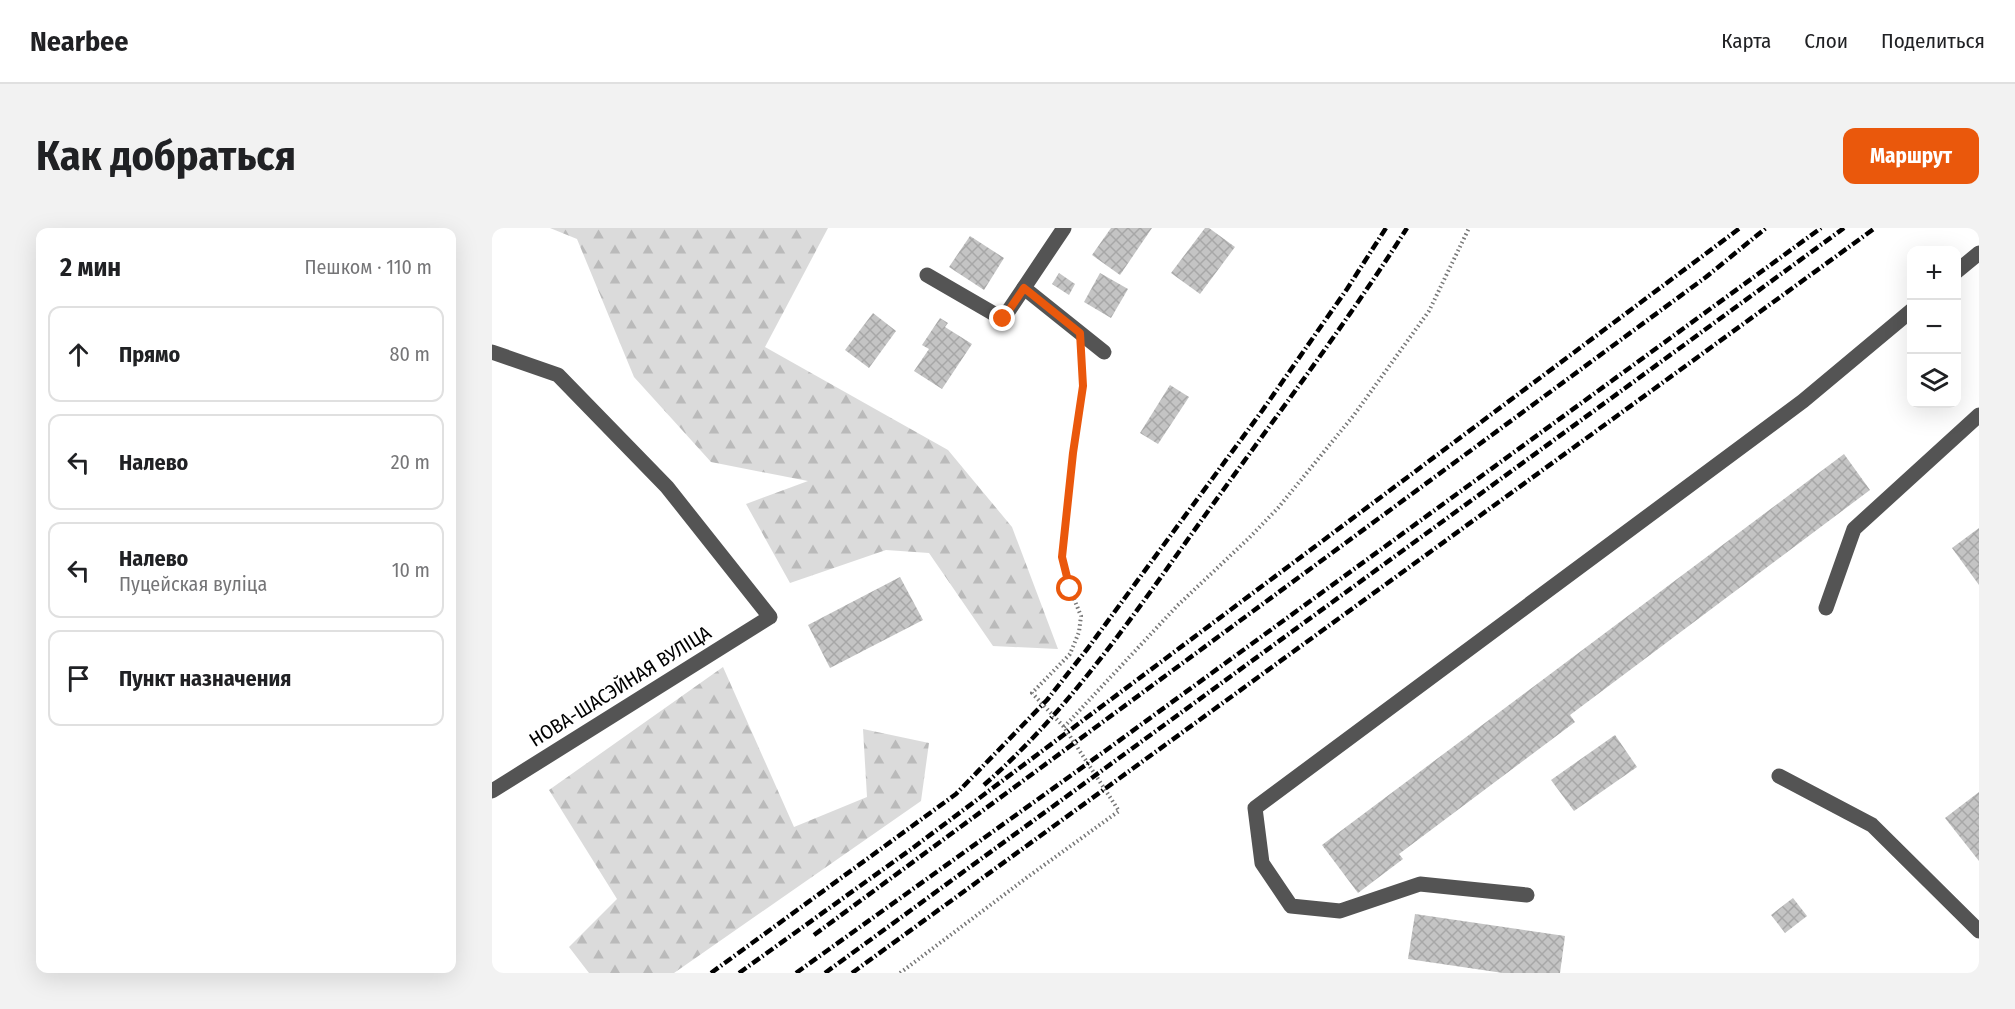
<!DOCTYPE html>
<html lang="ru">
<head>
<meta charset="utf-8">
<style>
	:root { --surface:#fff; --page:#f2f2f2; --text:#202124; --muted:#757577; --line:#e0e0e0; --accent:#ea580c }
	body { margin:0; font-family:"Fira Sans Condensed",sans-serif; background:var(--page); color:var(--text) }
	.controls { position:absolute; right:18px; top:18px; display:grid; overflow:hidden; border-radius:12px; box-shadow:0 6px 24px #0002 }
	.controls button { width:54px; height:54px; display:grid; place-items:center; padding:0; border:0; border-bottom:2px solid var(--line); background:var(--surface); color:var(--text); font:30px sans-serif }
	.stop { position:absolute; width:18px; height:18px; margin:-14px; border:4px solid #ea580c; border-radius:50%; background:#fff }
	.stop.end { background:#ea580c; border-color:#fff; box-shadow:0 2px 6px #0008 }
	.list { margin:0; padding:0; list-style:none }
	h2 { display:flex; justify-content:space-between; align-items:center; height:78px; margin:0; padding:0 24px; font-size:26px }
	h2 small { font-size:20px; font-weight:400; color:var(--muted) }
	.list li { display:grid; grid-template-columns:39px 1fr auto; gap:18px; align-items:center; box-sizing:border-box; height:96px; margin:0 12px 12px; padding:0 12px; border:2px solid var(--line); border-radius:12px }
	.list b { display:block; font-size:22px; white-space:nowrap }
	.list p { margin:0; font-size:20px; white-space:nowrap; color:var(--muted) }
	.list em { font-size:20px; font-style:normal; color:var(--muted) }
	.icon { flex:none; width:33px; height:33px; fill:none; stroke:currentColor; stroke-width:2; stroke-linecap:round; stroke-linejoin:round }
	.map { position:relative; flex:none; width:1487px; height:745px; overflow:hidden; border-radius:12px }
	header { display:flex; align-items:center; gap:36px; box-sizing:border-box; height:84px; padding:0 30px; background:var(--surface); border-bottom:2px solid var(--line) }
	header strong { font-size:28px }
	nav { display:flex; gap:33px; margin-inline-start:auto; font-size:21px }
	.intro { display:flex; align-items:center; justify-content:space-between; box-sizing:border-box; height:144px; padding:0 36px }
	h1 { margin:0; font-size:42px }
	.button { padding:15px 27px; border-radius:12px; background:var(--accent); color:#fff; font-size:21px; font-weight:700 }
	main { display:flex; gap:36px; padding:0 36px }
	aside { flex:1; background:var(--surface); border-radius:12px; box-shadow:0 6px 24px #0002 }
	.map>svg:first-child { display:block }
</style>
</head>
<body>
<header>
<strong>Nearbee</strong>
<nav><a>Карта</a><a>Слои</a><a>Поделиться</a></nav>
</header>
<div class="intro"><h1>Как добраться</h1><a class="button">Маршрут</a></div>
<main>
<aside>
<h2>2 мин<small>Пешком · 110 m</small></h2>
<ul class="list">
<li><svg class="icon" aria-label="ahead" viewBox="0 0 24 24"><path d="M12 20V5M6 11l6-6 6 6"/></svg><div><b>Прямо</b></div><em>80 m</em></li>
<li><svg class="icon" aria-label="left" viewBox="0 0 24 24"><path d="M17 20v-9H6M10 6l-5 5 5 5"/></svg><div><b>Налево</b></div><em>20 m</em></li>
<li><svg class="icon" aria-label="left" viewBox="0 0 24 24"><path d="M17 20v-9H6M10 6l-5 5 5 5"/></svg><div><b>Налево</b><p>Пуцейская вуліца</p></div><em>10 m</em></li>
<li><svg class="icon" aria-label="arrive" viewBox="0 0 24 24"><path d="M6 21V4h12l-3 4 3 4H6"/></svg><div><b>Пункт назначения</b></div></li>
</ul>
</aside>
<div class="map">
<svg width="1487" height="745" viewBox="0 0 1487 745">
	<defs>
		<pattern id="forest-firs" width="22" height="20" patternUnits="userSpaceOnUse" patternTransform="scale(1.5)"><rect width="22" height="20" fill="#dbdbdb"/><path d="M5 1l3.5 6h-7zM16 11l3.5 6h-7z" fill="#bababa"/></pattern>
		<pattern id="building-cross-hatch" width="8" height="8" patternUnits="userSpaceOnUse" patternTransform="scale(1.5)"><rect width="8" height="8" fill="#c4c4c4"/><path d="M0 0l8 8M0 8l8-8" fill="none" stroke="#a7a7a7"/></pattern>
	</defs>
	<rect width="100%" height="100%" fill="#fff"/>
	<g fill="url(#forest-firs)">
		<path d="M58 0H336L273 119 456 222 520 299 566 421 501 418 437 325 394 322 298 355 254 276 316 253 219 234 142 149 85 11Z"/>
		<path d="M231 439 302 599 375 569 371 501 437 515 429 573 182 745H97L77 719 125 671 57 562Z"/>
	</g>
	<g fill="url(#building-cross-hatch)">
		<path d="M619 0H660L628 47 600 27Z"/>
		<path d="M713 0H717L743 19 708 66 679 45Z"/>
		<path d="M478 8 512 30 492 62 457 39Z"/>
		<path d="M567 45 583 56 577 67 560 56Z"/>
		<path d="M608 45 636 61 619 90 592 74Z"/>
		<path d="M381 85 404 103 377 140 353 122Z"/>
		<path d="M448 90 456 95 453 99 480 116 450 161 422 143 437 121 430 117Z"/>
		<path d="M678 157 697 169 666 216 648 205Z"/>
		<path d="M1352 226 1378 262 1078 487 1083 494 907 626 911 631 866 665 830 617Z"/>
		<path d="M1487 300V357L1460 320Z"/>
		<path d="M408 349 431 392 338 440 316 397Z"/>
		<path d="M1123 507 1145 539 1082 583 1059 552Z"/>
		<path d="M1487 564V633L1453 590Z"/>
		<path d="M1301 670 1315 688 1293 705 1279 687Z"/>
		<path d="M923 686 1073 708 1068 745H1011L916 731Z"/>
	</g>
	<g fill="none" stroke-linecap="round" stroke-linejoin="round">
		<g stroke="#767676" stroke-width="4" stroke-dasharray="1.5 3" stroke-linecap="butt">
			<path d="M572 499 685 378 757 310 786 280 862 187 937 83 977 0"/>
			<path d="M408 745 537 648 627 583 572 499 540 465 578 426 587 404 589 388 578 361 570 329 581 225 591 158 590 130"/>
		</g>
		<g stroke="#545454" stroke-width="15">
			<path d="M1464 44 1487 25"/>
			<path d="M435 47 511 91 572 0"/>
			<path d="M532 60 612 124"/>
			<path d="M0 124 66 147 175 259 278 389 0 563"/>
			<path d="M1334 380 1362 301 1487 187"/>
			<path d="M1287 548 1380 597 1487 703"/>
			<path d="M1035 667 928 656 848 683 799 678 770 635 763 580 1311 173 1420 82"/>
		</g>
		<g stroke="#000" stroke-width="4.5" stroke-dasharray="9 3 1.5 3" stroke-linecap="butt">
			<path d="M492 557C583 477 649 376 719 279 785 187 854 96 915 0"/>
			<path d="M322 707 1214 49 1274 0"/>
			<path d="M219 745 464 566 555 472 596 420 770 183 855 61 894 0"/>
			<path d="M247 745 418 622 1248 0"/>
			<path d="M304 745 613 523 1329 0"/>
			<path d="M333 745 1352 0"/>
			<path d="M360 745 1383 0"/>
		</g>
	</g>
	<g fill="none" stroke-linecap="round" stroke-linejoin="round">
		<path stroke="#ea580c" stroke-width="8" d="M511 91 532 60 588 105 591 158 581 225 570 329 578 361"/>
	</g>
	<g text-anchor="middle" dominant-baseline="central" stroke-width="4.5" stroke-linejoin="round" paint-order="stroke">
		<g font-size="20" fill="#000" stroke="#fff">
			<text transform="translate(128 458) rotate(-32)">НОВА-ШАСЭЙНАЯ ВУЛІЦА</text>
		</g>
	</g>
</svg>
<div class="controls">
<button>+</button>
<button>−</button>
<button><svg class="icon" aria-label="layers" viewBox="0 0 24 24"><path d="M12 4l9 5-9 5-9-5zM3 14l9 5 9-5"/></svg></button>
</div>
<div class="stop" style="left:578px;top:361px"></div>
<div class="stop end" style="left:511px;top:91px"></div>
</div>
</main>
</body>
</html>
